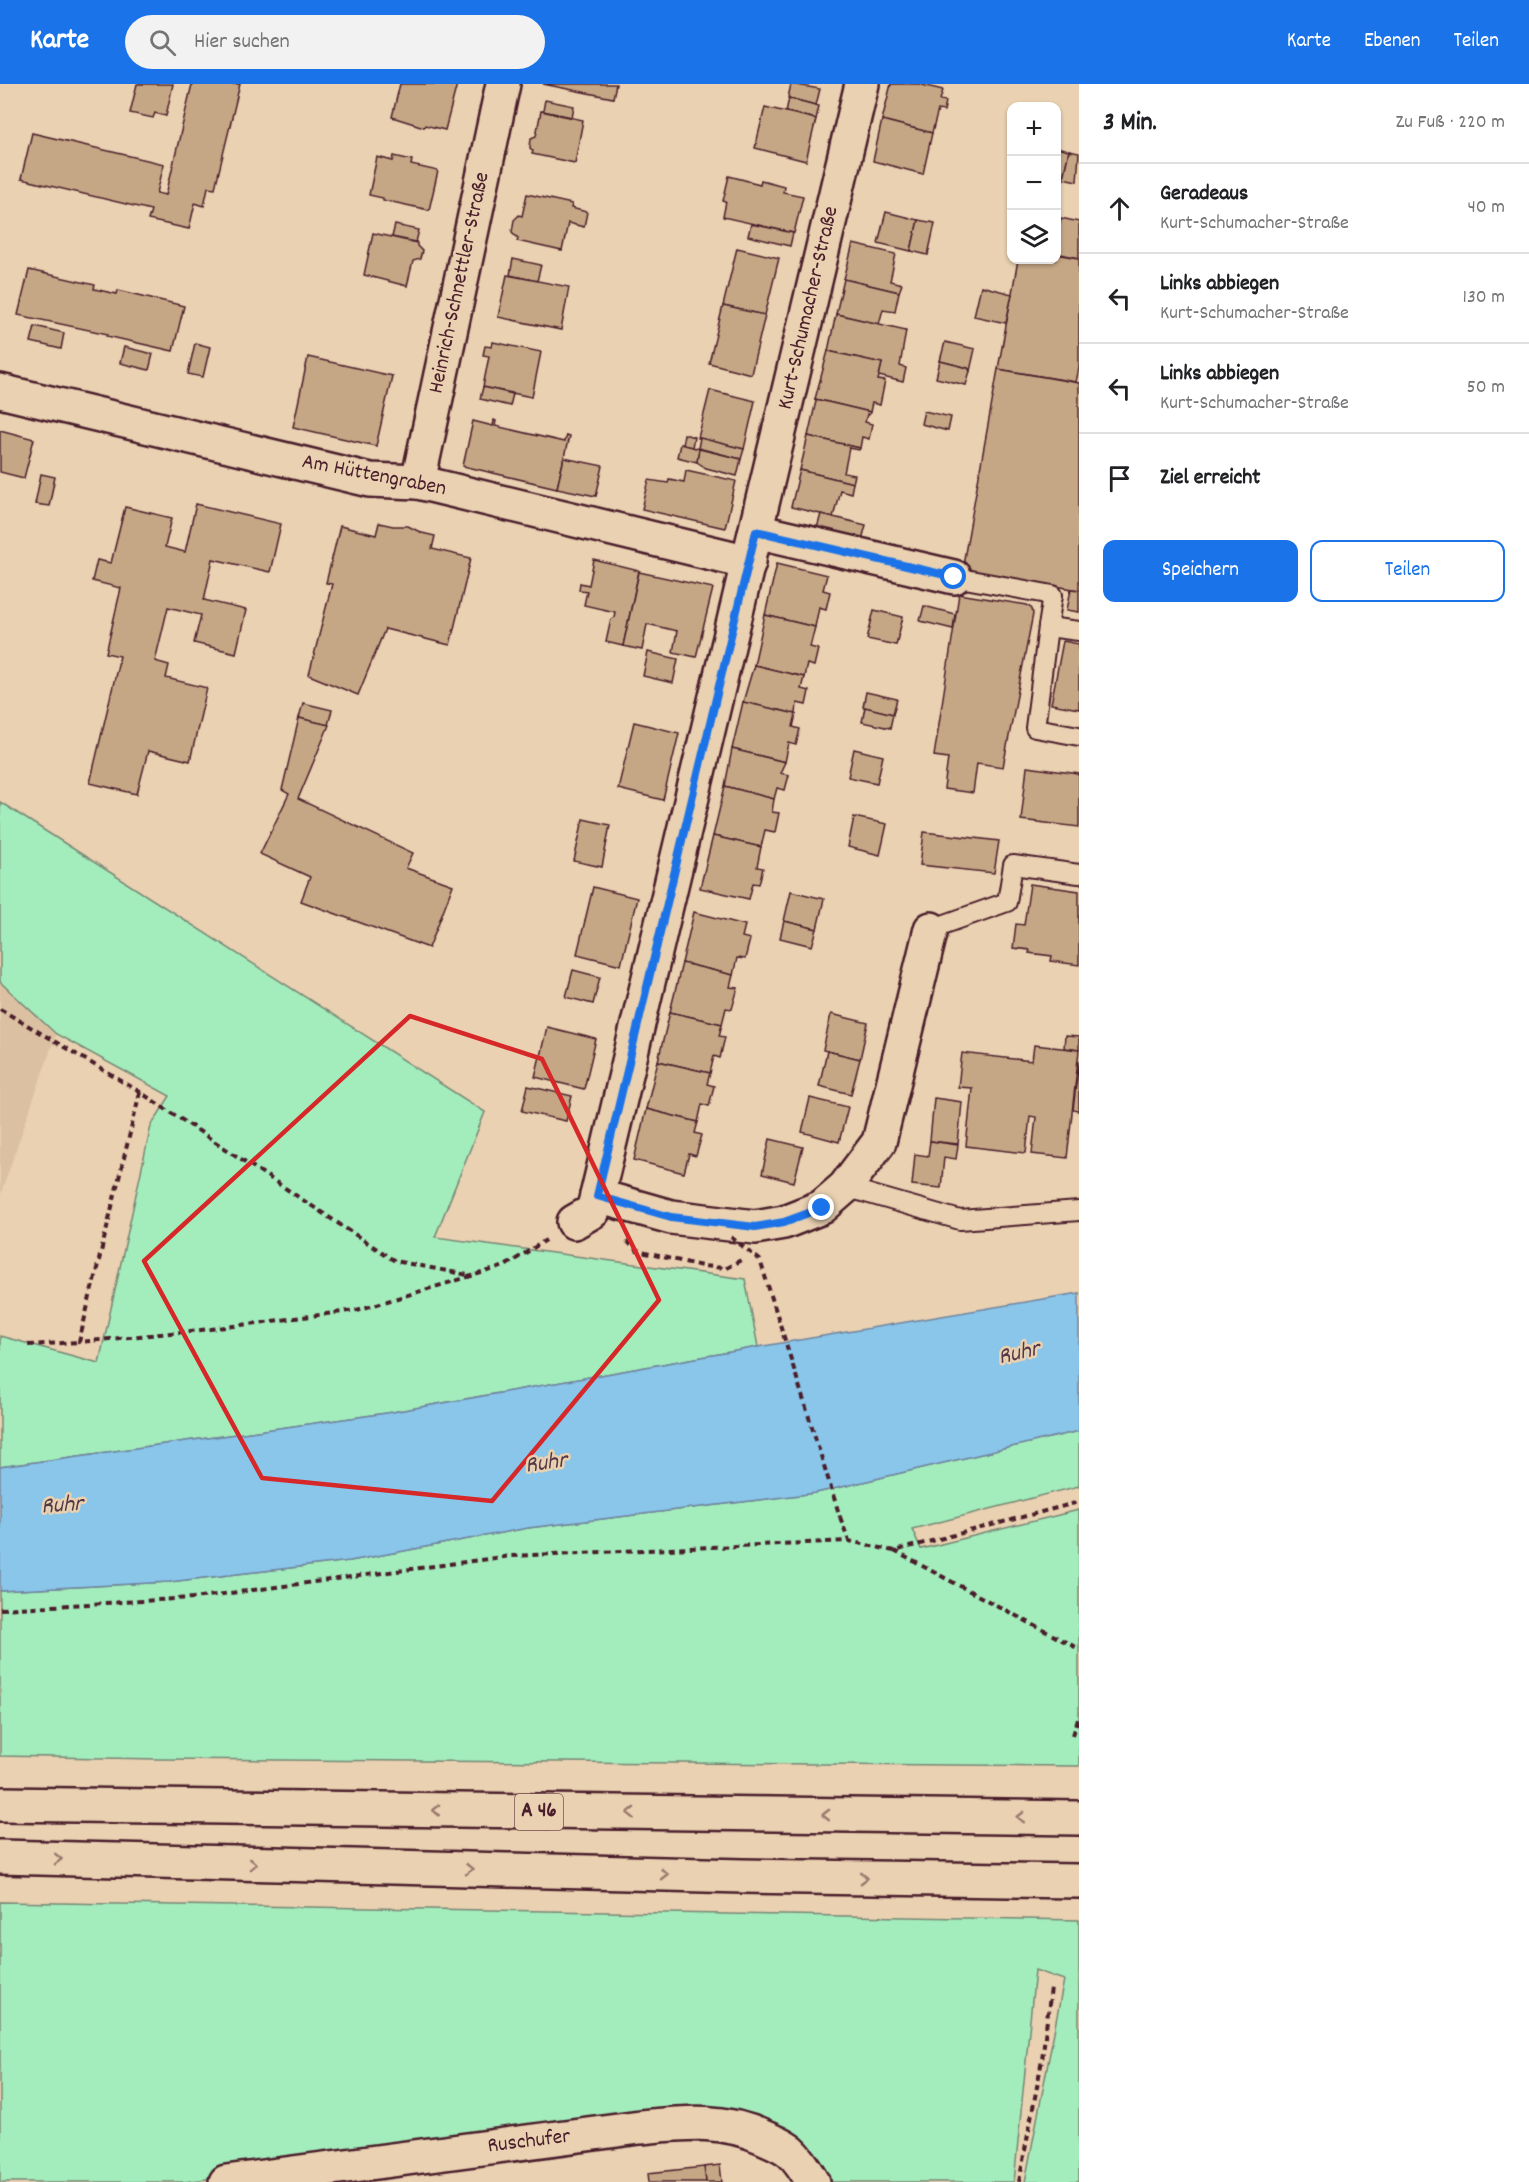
<!DOCTYPE html>
<html lang="de">
<head>
<meta charset="utf-8">
<style>
	:root { --surface:#fff; --page:#f2f2f2; --text:#202124; --muted:#757577; --line:#e0e0e0; --accent:#1a73e8 }
	body { margin:0; font-family:Dekko,sans-serif; background:var(--page); color:var(--text) }
	.controls { position:absolute; right:18px; top:18px; display:grid; overflow:hidden; border-radius:12px; box-shadow:0 2px 4px #0004 }
	.controls button { width:54px; height:54px; display:grid; place-items:center; padding:0; border:0; border-bottom:2px solid var(--line); background:var(--surface); color:var(--text); font:30px sans-serif }
	.stop { position:absolute; width:18px; height:18px; margin:-14px; border:4px solid #1a73e8; border-radius:50%; background:#fff }
	.stop.end { background:#1a73e8; border-color:#fff; box-shadow:0 2px 6px #0008 }
	.list { margin:0; padding:0; list-style:none }
	h2 { display:flex; justify-content:space-between; align-items:center; height:78px; margin:0; padding:0 24px; font-size:26px }
	h2 small { font-size:20px; font-weight:400; color:var(--muted) }
	.list li { display:grid; grid-template-columns:39px 1fr auto; gap:18px; align-items:center; box-sizing:border-box; height:90px; padding:0 24px; border-top:2px solid var(--line) }
	.list b { display:block; font-size:22px; white-space:nowrap }
	.list p { margin:0; font-size:20px; white-space:nowrap; color:var(--muted) }
	.list em { font-size:20px; font-style:normal; color:var(--muted) }
	.actions { display:flex; gap:12px; padding:18px 24px }
	.actions a { flex:1; padding:14px 0; border:2px solid var(--accent); border-radius:12px; text-align:center; font-size:21px; color:var(--accent) }
	.actions .main { background:var(--accent); color:#fff }
	.icon { flex:none; width:33px; height:33px; fill:none; stroke:currentColor; stroke-width:2; stroke-linecap:round; stroke-linejoin:round }
	.map { position:relative; flex:none; width:1079px; height:2098px; overflow:hidden }
	header { display:flex; align-items:center; gap:36px; box-sizing:border-box; height:84px; padding:0 30px; background:var(--accent); color:#fff }
	header strong { font-size:28px }
	nav { display:flex; gap:33px; margin-inline-start:auto; font-size:21px }
	.search { width:420px; height:54px; background:var(--page); display:flex; align-items:center; gap:15px; box-sizing:border-box; padding:0 21px; border-radius:33px; color:var(--muted); font-size:22px }
	main { display:flex }
	aside { flex:1; background:var(--surface) }
	.map>svg:first-child { display:block }
</style>
</head>
<body>
<header>
<strong>Karte</strong>
<div class="search"><svg class="icon" aria-label="search" viewBox="0 0 24 24"><circle cx="10" cy="10" r="6"/><path d="M15 15l6 6"/></svg>Hier suchen</div>
<nav><a>Karte</a><a>Ebenen</a><a>Teilen</a></nav>
</header>
<main>
<div class="map">
<svg width="1079" height="2098" viewBox="0 0 1079 2098">
	<rect width="100%" height="100%" fill="#e9d1b1"/>
	<filter id="ink" filterUnits="userSpaceOnUse"><feTurbulence type="fractalNoise" baseFrequency=".0167" numOctaves="2"/><feDisplacementMap in="SourceGraphic" scale="12" xChannelSelector="R" yChannelSelector="G"/><feConvolveMatrix kernelMatrix="1 2 1 2 8 2 1 2 1" color-interpolation-filters="sRGB"/></filter>
	<g filter="url(#ink)">
		<path fill="#dbc1a2" d="M0 898 56 950 0 1112Z"/>
		<g fill="#a3edbc" stroke="#768674" stroke-width="1.5">
			<path d="M0 718 485 1028 435 1153 745 1195 758 1263 387 1329 0 1383V1252L99 1279 151 1042 170 1012 56 950 0 898Z"/>
			<path d="M1079 1347V1402L912 1445 921 1465 1079 1426V1682L158 1675 0 1672V1507L169 1498 350 1477 528 1444 816 1409Z"/>
			<path d="M0 1818 1079 1836V2098H1025L1064 1896 1035 1886 1014 2098H821L805 2072 661 2036 184 2098H0Z"/>
		</g>
		<path fill="#89c6ea" stroke="#70839e" stroke-width="1.5" d="M1079 1209V1347L816 1409 528 1444 350 1477 169 1498 0 1507V1383L387 1329 758 1263Z"/>
		<g fill="#c5a785" stroke="#4a1f2b" stroke-width="1.5">
			<path d="M137 0H173L166 32 155 29 153 34 130 29Z"/>
			<path d="M192 0H240L215 104 208 103 204 122 195 119 189 145 148 136 151 126 21 95 32 49 164 80 157 109 166 111Z"/>
			<path d="M400 0H457L445 46 425 41 424 43 392 33Z"/>
			<path d="M543 0H616L613 14Z"/>
			<path d="M791 0 820 5 816 21 788 14Z"/>
			<path d="M891 0H918L943 6 940 16 946 17 944 27 938 26 932 49 882 36Z"/>
			<path d="M789 14 819 22 816 35 786 28Z"/>
			<path d="M545 16 574 22 572 33 543 27Z"/>
			<path d="M765 23 816 35 806 77 755 64Z"/>
			<path d="M541 27 583 36 575 79 532 70 533 67 530 64 531 54 536 52Z"/>
			<path d="M882 36 932 49 923 90 873 77Z"/>
			<path d="M1056 64 1069 67 1063 94 1056 92Z"/>
			<path d="M1069 67 1079 69 1077 97 1063 94Z"/>
			<path d="M394 72 412 76 411 81 438 87 429 126 383 116V114L369 111 377 73 393 77Z"/>
			<path d="M729 92 760 100 761 96 784 102 783 108 803 112 794 149 723 133 726 118 723 117Z"/>
			<path d="M527 110 572 120 571 124 587 128 584 143 568 139 562 167 517 157 518 154 512 148 514 136 519 131 522 132Z"/>
			<path d="M886 128 918 136 911 167 878 159Z"/>
			<path d="M1061 134 1079 138V174L1056 169V157Z"/>
			<path d="M918 136 935 139 928 171 911 167Z"/>
			<path d="M751 140 793 149 790 162 748 152Z"/>
			<path d="M395 141 419 146 416 158 392 153Z"/>
			<path d="M373 149 417 159V162L422 167 420 175 413 177 407 202 364 191Z"/>
			<path d="M853 160 896 170 890 197 902 200 899 208 844 195Z"/>
			<path d="M737 164 779 174 765 231 723 222Z"/>
			<path d="M1056 170 1079 174V284L1076 298 998 285 1018 176H1056Z"/>
			<path d="M513 175 541 181 537 197 510 191Z"/>
			<path d="M29 186 95 201 94 205 117 210 118 206 184 222 173 267 107 252 108 250 18 231Z"/>
			<path d="M507 191 569 203 561 246 498 233Z"/>
			<path d="M844 195 899 208 895 227 883 225 879 240 836 230Z"/>
			<path d="M981 202 1012 210 1006 239 974 232Z"/>
			<path d="M723 222 765 231 751 290 709 279Z"/>
			<path d="M836 230 906 246 900 282 906 284 903 298 879 292 882 279 828 267Z"/>
			<path d="M35 242 64 249 61 265 31 258Z"/>
			<path d="M493 258 541 268 532 313 483 303 489 272 483 271 485 262 492 263Z"/>
			<path d="M945 258 975 265 970 287 968 284 940 277Z"/>
			<path d="M195 259 210 263 203 293 188 290Z"/>
			<path d="M124 263 153 270 149 286 120 279Z"/>
			<path d="M828 267 882 279 878 296 885 297 880 321 872 319 870 328 815 315Z"/>
			<path d="M308 273 392 292 376 362 293 343Z"/>
			<path d="M940 277 968 284 970 287 966 301 936 294Z"/>
			<path d="M998 285 1079 299V506L962 486Z"/>
			<path d="M483 303 513 310 510 322 480 315Z"/>
			<path d="M710 306 755 317 744 365 698 354Z"/>
			<path d="M815 315 870 328 869 331 867 330 865 338 872 340 869 355 862 353 860 364 808 352 816 317Z"/>
			<path d="M924 327 951 333 948 347 921 340Z"/>
			<path d="M494 336 496 337 495 342 564 358 566 351 569 352 557 404 463 382 473 337 493 342Z"/>
			<path d="M0 346 34 355 24 394 0 388Z"/>
			<path d="M684 350 694 353 692 363 682 361Z"/>
			<path d="M808 352 860 364 859 366 849 364 844 389 855 391 853 399 800 386Z"/>
			<path d="M700 354 744 365 741 375 698 364Z"/>
			<path d="M680 360 699 365 697 378 677 373Z"/>
			<path d="M699 365 741 375 737 392 706 384 697 378Z"/>
			<path d="M564 374 603 382 596 412 557 404Z"/>
			<path d="M686 386 736 397 725 444 642 425 649 396 668 399 669 395 684 398Z"/>
			<path d="M800 386 853 399 851 409 840 406 833 433 791 423Z"/>
			<path d="M41 390 55 393 49 422 35 420Z"/>
			<path d="M196 420 281 440 270 488 213 475 204 516 246 526 236 569 194 559 201 531 168 523 155 577 169 581 166 594 207 604 190 677 148 667 137 710 90 699 120 572 106 569 121 504 92 497 97 476 111 479 125 423 172 434 165 463 185 468Z"/>
			<path d="M821 430 866 441 861 459 816 448Z"/>
			<path d="M379 439 393 442H408L422 449 435 452 432 465 471 474 450 561 385 545 358 611 309 591 332 500 326 499 340 442 376 451Z"/>
			<path d="M594 476 639 487 623 562 606 558 611 535 614 533 615 528 584 521 587 507 579 506 580 499 589 501Z"/>
			<path d="M777 479 827 491 823 506 830 508 826 525 819 523 815 543 765 531Z"/>
			<path d="M639 488 713 504 696 573 673 568 677 547 647 540 642 566 623 562Z"/>
			<path d="M1071 505 1079 506V528L1067 526Z"/>
			<path d="M959 510 1027 521 1032 525 1033 530 1003 683 977 679 973 709 944 705 948 674 934 672Z"/>
			<path d="M924 522 955 530 953 545 920 537Z"/>
			<path d="M874 526 903 533 896 561 867 555Z"/>
			<path d="M765 531 815 543 810 563 818 565 814 582 807 580 804 593 754 581Z"/>
			<path d="M1063 557 1079 560V625L1051 620Z"/>
			<path d="M648 568 678 575 673 599 643 592Z"/>
			<path d="M754 581 804 593 801 605 809 607 806 621 797 619 796 630 743 618Z"/>
			<path d="M866 608 897 615 893 630 863 623Z"/>
			<path d="M743 618 796 630 793 643 800 645 796 661 789 659 785 678 732 665Z"/>
			<path d="M303 619 332 626 328 641 299 634Z"/>
			<path d="M865 623 893 630 890 644 862 638Z"/>
			<path d="M299 634 329 641 298 715 413 769 406 784 453 801 429 864 301 817 310 793 260 770 289 710 282 706Z"/>
			<path d="M634 638 679 649 663 716 618 705Z"/>
			<path d="M732 665 785 678 780 689 789 691 785 706 777 704 774 715 725 702Z"/>
			<path d="M854 665 883 672 877 699 848 693Z"/>
			<path d="M1027 683 1079 690V743L1021 736Z"/>
			<path d="M725 702 774 715 772 728 779 729 775 748 765 746 761 763 713 752Z"/>
			<path d="M854 733 887 740 880 771 848 763Z"/>
			<path d="M583 735 610 741 602 783 574 777Z"/>
			<path d="M924 748 999 757 994 789 920 781Z"/>
			<path d="M713 752 761 763 757 783 763 784 759 800 753 799 749 815 700 804Z"/>
			<path d="M1030 800 1079 807V881L1051 877 1052 872 1029 869 1030 866 1013 864 1016 840 1024 841Z"/>
			<path d="M593 803 637 814 621 881 577 870Z"/>
			<path d="M791 807 824 815 817 845 784 837Z"/>
			<path d="M694 828 745 841 742 853 750 855 745 875 737 874 733 891 682 879Z"/>
			<path d="M784 837 817 845 812 862 780 854Z"/>
			<path d="M682 879 733 891 730 903 738 904 732 925 726 924 722 940 670 928Z"/>
			<path d="M573 886 600 893 593 920 566 913Z"/>
			<path d="M670 928 722 940 719 952 725 953 720 974 714 972 710 989 658 977Z"/>
			<path d="M831 930 868 939 860 975 823 966Z"/>
			<path d="M547 943 596 955 584 1005 535 993Z"/>
			<path d="M1065 952 1079 953V966L1064 964Z"/>
			<path d="M1034 961 1079 966 1067 1074 1032 1070 1036 1033 1030 1032 1026 1069 966 1062 972 1004 958 1003 962 969 1032 977Z"/>
			<path d="M827 967 860 975 851 1010 819 1002Z"/>
			<path d="M1079 976V1027L1073 1026Z"/>
			<path d="M658 977 710 989 707 1000 714 1002 709 1022 702 1020 698 1038 646 1025Z"/>
			<path d="M528 1002 572 1012 566 1037 522 1027Z"/>
			<path d="M810 1014 848 1023 839 1058 802 1048Z"/>
			<path d="M934 1014 962 1018 958 1060 930 1057Z"/>
			<path d="M646 1025 698 1038 695 1049 702 1051 696 1072 689 1070 684 1089 634 1076Z"/>
			<path d="M770 1055 803 1063 794 1098 762 1090Z"/>
			<path d="M930 1057 958 1061 956 1075 944 1073 941 1104 912 1101 915 1070 928 1072Z"/>
			<path d="M720 2081 722 2098H706L704 2083Z"/>
			<path d="M704 2083 706 2098H649L648 2089Z"/>
		</g>
		<g fill="none" stroke-linecap="round" stroke-linejoin="round">
			<defs>
				<g id="service">
					<path d="M954 493 1053 511 1048 543 1079 547"/>
					<path d="M1048 543 1035 644 1079 652"/>
					<path d="M931 845 1007 818 1013 781 1079 790"/>
					<path d="M845 1103 960 1136 1079 1127"/>
				</g>
				<g id="minor">
					<path d="M0 307 370 396 418 398 749 478"/>
					<path d="M418 398 503 0"/>
					<path d="M756 447 954 493"/>
					<path d="M597 1112 671 1133 755 1143 784 1138 822 1123 845 1103 879 1058 931 845"/>
					<path d="M574 1138 593 1127 597 1112 862 0"/>
					<path d="M226 2098 640 2043C684 2039 721 2034 763 2053 772 2057 783 2061 791 2068 800 2076 807 2088 813 2098"/>
				</g>
				<g id="motorway">
					<path d="M0 1720 1079 1734"/>
					<path d="M0 1773 743 1792 1079 1797"/>
				</g>
			</defs>
			<use href="#service" stroke="#4a1f2b" stroke-width="22"/>
			<use href="#minor" stroke="#4a1f2b" stroke-width="38"/>
			<use href="#motorway" stroke="#4a1f2b" stroke-width="38"/>
			<g stroke="#4a1f2b" stroke-width="4" stroke-dasharray="6 4.5" stroke-linecap="butt">
				<path d="M0 925 140 1008 395 1177 473 1192"/>
				<path d="M140 1008 79 1258 211 1245 357 1226 505 1182 546 1156"/>
				<path d="M627 1157 637 1167 702 1182 726 1184 741 1176"/>
				<path d="M28 1261 79 1258"/>
				<path d="M840 1433 849 1457"/>
				<path d="M894 1467 1079 1565"/>
				<path d="M0 1525 193 1514 510 1472 849 1457 894 1467 1079 1418"/>
				<path d="M1073 1651 1079 1632"/>
				<path d="M1019 2098 1042 1976 1051 1904"/>
			</g>
			<use href="#service" stroke="#e9d1b1" stroke-width="18"/>
			<use href="#minor" stroke="#e9d1b1" stroke-width="33"/>
			<use href="#motorway" stroke="#e9d1b1" stroke-width="33"/>
			<path stroke="#4a1f2b" stroke-width="4" stroke-dasharray="6 4.5" stroke-linecap="butt" d="M731 1153 760 1176 840 1433"/>
		</g>
		<defs><path id="oneway-chevron" d="M-2-3.5L2.5 0L-2 3.5" fill="none" stroke-width="1.6" stroke-linecap="round" stroke-linejoin="round" transform="scale(1.5)"/></defs>
		<g stroke="#9a786e">
			<use href="#oneway-chevron" transform="translate(436 1726) rotate(-179)"/>
			<use href="#oneway-chevron" transform="translate(631 1729) rotate(-179)"/>
			<use href="#oneway-chevron" transform="translate(826 1731) rotate(-179)"/>
			<use href="#oneway-chevron" transform="translate(1021 1733) rotate(-179)"/>
			<use href="#oneway-chevron" transform="translate(58 1775) rotate(1)"/>
			<use href="#oneway-chevron" transform="translate(253 1780) rotate(1)"/>
			<use href="#oneway-chevron" transform="translate(469 1785) rotate(1)"/>
			<use href="#oneway-chevron" transform="translate(664 1790) rotate(1)"/>
			<use href="#oneway-chevron" transform="translate(864 1794) rotate(1)"/>
		</g>
	</g>
	<g fill="none" stroke-linecap="round" stroke-linejoin="round" filter="url(#ink)">
		<path stroke="#1a73e8" stroke-width="8" d="M822 1124 784 1138 755 1143 671 1133 597 1112 756 447 954 493"/>
	</g>
	<path fill="none" stroke="#d62828" stroke-width="4.5" stroke-linejoin="round" d="M410 932 542 975 659 1216 492 1417 262 1394 144 1177Z"/>
	<g text-anchor="middle" dominant-baseline="central" stroke-width="5" stroke-linejoin="round" paint-order="stroke">
		<rect fill="#e9d1b1" stroke="#7a5453" stroke-width="1.5" x="515" y="1710" width="48" height="36" rx="4.5"/>
		<g font-size="21" font-weight="bold" fill="#4a1f2b">
			<text x="539" y="1728">A 46</text>
		</g>
		<g font-size="22" fill="#4a1f2b" stroke="#e9d1b1">
			<text transform="translate(460 199) rotate(-78)">Heinrich-Schnettler-Straße</text>
			<text transform="translate(809 224) rotate(-77)">Kurt-Schumacher-Straße</text>
			<text transform="translate(374 392) rotate(11)">Am Hüttengraben</text>
			<text transform="translate(529 2058) rotate(-7)">Ruschufer</text>
		</g>
		<g font-size="24" font-style="italic" fill="#533848" stroke="#e9d1b1">
			<text transform="translate(1019 1270) rotate(-13)">Ruhr</text>
			<text transform="translate(546 1380) rotate(-8)">Ruhr</text>
			<text transform="translate(62 1422) rotate(-4)">Ruhr</text>
		</g>
	</g>
</svg>
<div class="controls">
<button>+</button>
<button>−</button>
<button><svg class="icon" aria-label="layers" viewBox="0 0 24 24"><path d="M12 4l9 5-9 5-9-5zM3 14l9 5 9-5"/></svg></button>
</div>
<div class="stop" style="left:954px;top:493px"></div>
<div class="stop end" style="left:822px;top:1124px"></div>
</div>
<aside>
<h2>3 Min.<small>Zu Fuß · 220 m</small></h2>
<ul class="list">
<li><svg class="icon" aria-label="ahead" viewBox="0 0 24 24"><path d="M12 20V5M6 11l6-6 6 6"/></svg><div><b>Geradeaus</b><p>Kurt-Schumacher-Straße</p></div><em>40 m</em></li>
<li><svg class="icon" aria-label="left" viewBox="0 0 24 24"><path d="M17 20v-9H6M10 6l-5 5 5 5"/></svg><div><b>Links abbiegen</b><p>Kurt-Schumacher-Straße</p></div><em>130 m</em></li>
<li><svg class="icon" aria-label="left" viewBox="0 0 24 24"><path d="M17 20v-9H6M10 6l-5 5 5 5"/></svg><div><b>Links abbiegen</b><p>Kurt-Schumacher-Straße</p></div><em>50 m</em></li>
<li><svg class="icon" aria-label="arrive" viewBox="0 0 24 24"><path d="M6 21V4h12l-3 4 3 4H6"/></svg><div><b>Ziel erreicht</b></div></li>
</ul>
<div class="actions"><a class="main">Speichern</a><a>Teilen</a></div>
</aside>
</main>
</body>
</html>
